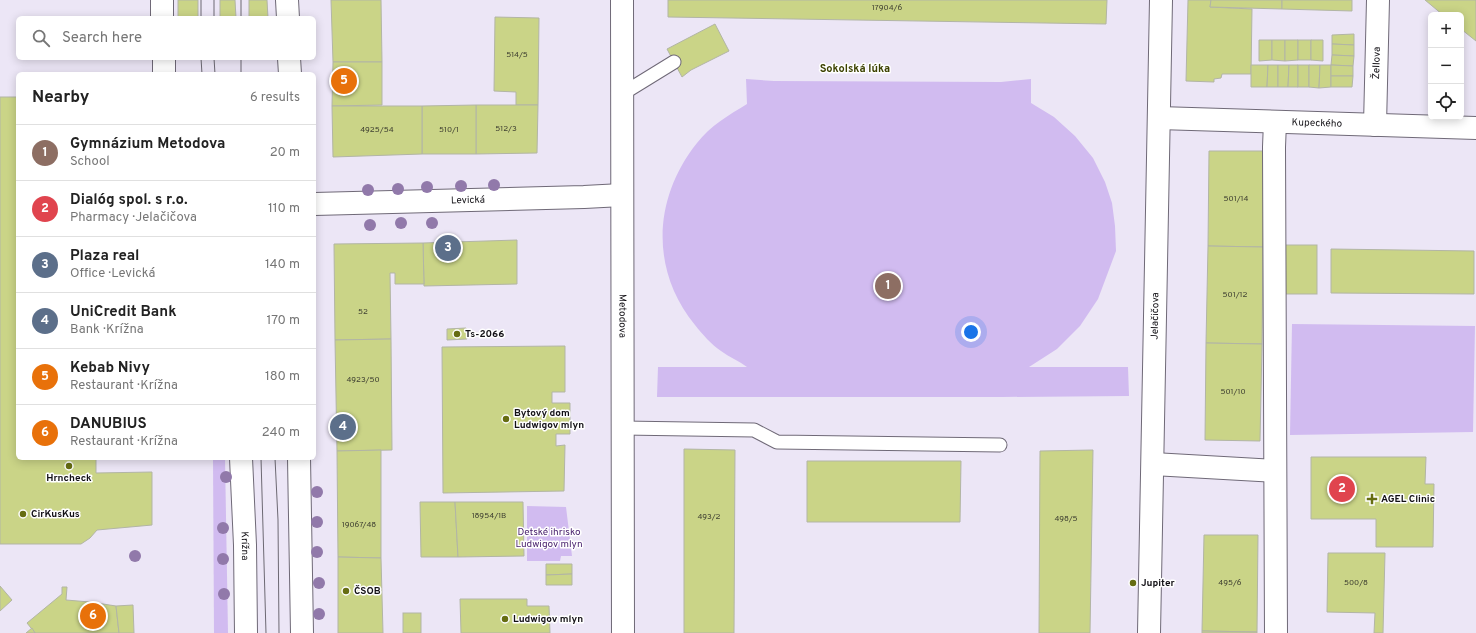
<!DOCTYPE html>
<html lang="en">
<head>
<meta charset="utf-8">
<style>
	:root { --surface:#fff; --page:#f2f2f2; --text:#222; --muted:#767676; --line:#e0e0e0; --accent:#666d12 }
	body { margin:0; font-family:Overpass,sans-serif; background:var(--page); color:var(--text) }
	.controls { position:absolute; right:12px; top:12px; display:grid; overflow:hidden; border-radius:6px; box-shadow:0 2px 10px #0003 }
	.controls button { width:36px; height:36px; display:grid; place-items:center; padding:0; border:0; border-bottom:1px solid var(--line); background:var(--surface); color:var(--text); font:20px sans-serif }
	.you { position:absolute; left:971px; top:332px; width:14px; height:14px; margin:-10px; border:3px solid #fff; border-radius:50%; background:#1a73e8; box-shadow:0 0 0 6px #1a73e833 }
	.badge { display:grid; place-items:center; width:26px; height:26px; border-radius:50%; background:var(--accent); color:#fff; font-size:13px; font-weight:700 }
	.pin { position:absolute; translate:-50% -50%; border:2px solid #fff; box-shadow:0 1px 4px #0006 }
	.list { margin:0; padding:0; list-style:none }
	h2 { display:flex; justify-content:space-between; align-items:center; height:52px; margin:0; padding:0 16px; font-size:17px }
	h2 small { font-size:13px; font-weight:400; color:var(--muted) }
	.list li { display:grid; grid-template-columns:26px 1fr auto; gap:12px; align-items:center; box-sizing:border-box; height:56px; padding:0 16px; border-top:1px solid var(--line) }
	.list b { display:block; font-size:15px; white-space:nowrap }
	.list p { margin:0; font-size:13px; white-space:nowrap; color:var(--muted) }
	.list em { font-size:13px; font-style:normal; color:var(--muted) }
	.icon { flex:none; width:22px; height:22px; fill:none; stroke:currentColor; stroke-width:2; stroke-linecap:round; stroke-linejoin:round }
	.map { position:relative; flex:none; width:1476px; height:633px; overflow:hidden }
	.search { position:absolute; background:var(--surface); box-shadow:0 2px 10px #0003; left:16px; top:16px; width:300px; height:44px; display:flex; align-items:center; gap:10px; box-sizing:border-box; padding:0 14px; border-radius:6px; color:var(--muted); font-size:15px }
	.panel { position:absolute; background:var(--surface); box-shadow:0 2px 10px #0003; left:16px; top:72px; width:300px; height:388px; border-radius:6px }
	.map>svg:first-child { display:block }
</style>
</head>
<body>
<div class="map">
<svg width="1476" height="633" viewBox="0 0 1476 633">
	<rect width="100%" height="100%" fill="#ece6f6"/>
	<g fill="#d1bbf0">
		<path d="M746 79 774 81 1001 82 1031 79V103L1054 117 1075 136 1093 158 1105 182 1112 203 1115 226 1116 251 1098 299 1080 326 1057 349 1029 367H1128L1129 396 1002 397H657L658 367H747C739 361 729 357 721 351 712 345 702 334 695 325 650 270 653 198 697 143 710 126 729 115 747 104Z"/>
		<path d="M1292 324 1475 326 1473 432 1290 435Z"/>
		<path d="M213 458H225L228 633H214Z"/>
		<path d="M527 506 566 507 572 556H561L560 561H527Z"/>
	</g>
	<g fill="#cad487" stroke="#b2b5a5">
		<rect x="178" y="0" width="20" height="18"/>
		<path d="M220 0H235L236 18H220Z"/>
		<path d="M249 0H267L268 18H249Z"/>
		<path d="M331 0H381L382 62H333Z"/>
		<path d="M668 0H1107L1106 24 668 17Z"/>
		<path d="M1188 0H1211L1210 7 1252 9 1251 74H1222L1221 78 1214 79V82L1186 81Z"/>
		<path d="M1211 0H1282V9L1210 7Z"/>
		<path d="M1282 0H1352V11L1282 9Z"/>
		<path d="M1425 0H1476V41L1461 29V15H1443Z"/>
		<path d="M495 17 539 18 538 105H516V92L494 91Z"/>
		<path d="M715 24 729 51 691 70 682 77 667 49Z"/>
		<path d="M1354 34V45L1332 44V35Z"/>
		<path d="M1259 40H1272V60L1259 61Z"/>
		<path d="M1272 40H1285V61L1272 60Z"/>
		<path d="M1285 40H1298V60L1285 61Z"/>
		<rect x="1298" y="40" width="13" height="20"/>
		<path d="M1311 40H1323V61L1311 60Z"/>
		<path d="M1332 44 1354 45V56L1332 55Z"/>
		<path d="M1332 55 1354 56 1353 66 1331 65Z"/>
		<path d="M333 62H382V105L332 106Z"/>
		<path d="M1251 65H1268L1267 87H1251Z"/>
		<path d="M1268 65H1278V87H1267Z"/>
		<path d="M1278 65H1289L1288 87H1278Z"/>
		<path d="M1289 65H1298V87H1288Z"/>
		<rect x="1298" y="65" width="11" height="22"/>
		<path d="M1309 65H1320L1319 88 1309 87Z"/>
		<path d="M1320 65H1331V87L1319 88Z"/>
		<path d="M1331 65 1353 66V76H1331Z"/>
		<path d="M1331 76H1353L1352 87H1331Z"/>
		<path d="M0 97H18V458H96V473L152 472V525L97 530 90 538 81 544H0Z"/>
		<path d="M476 105H538L537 153 476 154Z"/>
		<path d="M476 105V154H422V106Z"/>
		<path d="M332 106H422V154L333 157Z"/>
		<path d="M1209 151H1264L1263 247 1208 246Z"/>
		<path d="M517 240V284L424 286 423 243Z"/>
		<path d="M423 243 424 284H395V273H390L391 339 335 340 334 244Z"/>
		<rect x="1282" y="245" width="35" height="49"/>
		<path d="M1208 246 1263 247 1262 344 1206 343Z"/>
		<path d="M1331 249 1474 251V294L1331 293Z"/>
		<path d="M466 328 467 339 447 340V329Z"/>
		<path d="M391 339 392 450 337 451 335 340Z"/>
		<path d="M1206 343 1262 344 1260 441 1205 440Z"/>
		<path d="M565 346V392H552V403H570V434H556V446L565 445 564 491 443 493 442 347Z"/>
		<path d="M684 449 735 450 734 633H684Z"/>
		<path d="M381 450V558L338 557 337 451Z"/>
		<path d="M1093 450 1090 633H1039L1040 451Z"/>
		<path d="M1311 457H1426L1425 484H1434L1433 547H1376V519H1311Z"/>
		<path d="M807 461H961L960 522H807Z"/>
		<path d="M420 502H455L458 557H421Z"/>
		<path d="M455 502H523L524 556 458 557Z"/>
		<path d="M1204 535H1258L1257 632 1202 631Z"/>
		<path d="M1328 553H1385L1383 633H1374L1375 613 1327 612Z"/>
		<path d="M338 557 381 558 383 633H338Z"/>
		<path d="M546 564H572V574L546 575Z"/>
		<path d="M572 574V585H546V575Z"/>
		<path d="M0 586 12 600 0 611Z"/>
		<path d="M62 587H67L66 600 90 602 116 606 119 633H35L27 623 62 594Z"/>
		<path d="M460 599H527V606H549L550 633H461Z"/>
		<path d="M133 605 134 633H119L116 606Z"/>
		<rect x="403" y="613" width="18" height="20"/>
		<path d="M32 628 35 633H26Z"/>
		<path d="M1202 631 1257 632V633H1202Z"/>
	</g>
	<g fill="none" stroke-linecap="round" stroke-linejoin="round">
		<defs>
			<g id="lane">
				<path d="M622 94 674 62"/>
				<path d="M623 428 754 430 777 442 1000 445"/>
			</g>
			<g id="street">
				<path id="s1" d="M622 0 623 633"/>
				<path id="s2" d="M1159 118 1476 128"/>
				<path d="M1275 122 1274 147 1276 633"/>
				<path id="s3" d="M1375 125 1378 0"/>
				<path id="s4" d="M314 204 584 197 622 195"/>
				<path d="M1153 464 1275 471"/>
				<path id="s5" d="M1149 633 1161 0"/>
			</g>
			<g id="secondary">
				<path d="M162 0V18"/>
				<path d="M287 0 288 18"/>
				<path d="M164 58V74"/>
				<path d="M289 58 290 74"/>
				<path id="s6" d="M241 458 245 545 246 633"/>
				<path d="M299 458 302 633"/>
			</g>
		</defs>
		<use href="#lane" stroke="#6f6977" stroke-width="15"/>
		<use href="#street" stroke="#6f6977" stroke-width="24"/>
		<use href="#secondary" stroke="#6f6977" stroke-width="24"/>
		<use href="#lane" stroke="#fff" stroke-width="13"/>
		<use href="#street" stroke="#fff" stroke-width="22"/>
		<use href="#secondary" stroke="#fff" stroke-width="22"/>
		<g stroke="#6d6973" stroke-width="1">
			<path d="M201 0V18"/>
			<path d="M214 0V18"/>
			<path d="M241 0V18"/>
			<path d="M201 58 202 74"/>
			<path d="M214 58 215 74"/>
			<path d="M241 58V74"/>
			<path d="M261 458 266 633"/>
			<path d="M275 458 278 520 279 633"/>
		</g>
	</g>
	<g fill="#9179aa">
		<circle cx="494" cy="185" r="6"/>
		<circle cx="461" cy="186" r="6"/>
		<circle cx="427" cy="187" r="6"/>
		<circle cx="398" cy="189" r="6"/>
		<circle cx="368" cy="190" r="6"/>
		<circle cx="401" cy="223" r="6"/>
		<circle cx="432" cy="223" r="6"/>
		<circle cx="370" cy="225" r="6"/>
		<circle cx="226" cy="477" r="6"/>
		<circle cx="317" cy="492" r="6"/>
		<circle cx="317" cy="522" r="6"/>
		<circle cx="223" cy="528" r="6"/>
		<circle cx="317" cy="552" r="6"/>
		<circle cx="135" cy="556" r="6"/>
		<circle cx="223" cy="559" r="6"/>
		<circle cx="319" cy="583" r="6"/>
		<circle cx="224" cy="594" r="6"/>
		<circle cx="319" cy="614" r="6"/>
	</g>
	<g fill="#666d12" stroke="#fff" stroke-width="1.5">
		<circle cx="457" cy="334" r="4"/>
		<circle cx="506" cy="419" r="4"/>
		<circle cx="69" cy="466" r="4"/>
		<path d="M1370 493h4v4h4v4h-4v4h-4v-4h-4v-4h4z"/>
		<circle cx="23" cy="514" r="4"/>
		<circle cx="1133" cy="583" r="4"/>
		<circle cx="346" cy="591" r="4"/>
		<circle cx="505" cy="619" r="4"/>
	</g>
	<g text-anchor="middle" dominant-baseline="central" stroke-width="3" stroke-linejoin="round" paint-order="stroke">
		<g font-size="8" fill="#404132">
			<text x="887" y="8">17904/6</text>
			<text x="517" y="55">514/5</text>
			<text x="506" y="129">512/3</text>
			<text x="377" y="130">4925/54</text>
			<text x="449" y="130">510/1</text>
			<text x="1236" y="199">501/14</text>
			<text x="1235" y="295">501/12</text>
			<text x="363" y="312">52</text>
			<text x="363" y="380">4923/50</text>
			<text x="1233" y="392">501/10</text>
			<text x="489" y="516">18954/1B</text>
			<text x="709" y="517">493/2</text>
			<text x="1066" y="519">498/5</text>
			<text x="359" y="525">19067/48</text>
			<text x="1230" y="583">495/6</text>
			<text x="1356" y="583">500/8</text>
		</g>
		<g font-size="10" fill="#121015" stroke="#fff">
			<text stroke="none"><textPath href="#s3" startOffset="62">Žellova</textPath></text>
			<text stroke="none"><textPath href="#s2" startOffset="158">Kupeckého</textPath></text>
			<text stroke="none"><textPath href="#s4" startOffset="154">Levická</textPath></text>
			<text stroke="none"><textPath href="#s1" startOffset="316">Metodova</textPath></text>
			<text stroke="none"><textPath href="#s5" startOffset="317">Jelačičova</textPath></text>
			<text stroke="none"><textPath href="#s6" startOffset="88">Krížna</textPath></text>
		</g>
		<g font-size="10" font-weight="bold" fill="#121015" stroke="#fff" text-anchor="start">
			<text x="465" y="334">Ts-2066</text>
			<text x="514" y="413">Bytový dom<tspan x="514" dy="12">Ludwigov mlyn</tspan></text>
			<text x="69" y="478" text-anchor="middle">Hrncheck</text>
			<text x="1381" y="499">AGEL Clinic</text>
			<text x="31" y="514">CirKusKus</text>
			<text x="1141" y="583">Jupiter</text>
			<text x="354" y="591">ČSOB</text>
			<text x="513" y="619">Ludwigov mlyn</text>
		</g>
		<g font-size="10" fill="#471f6c" stroke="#fff">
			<text x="549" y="532">Detské ihrisko<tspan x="549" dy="12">Ludwigov mlyn</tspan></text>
		</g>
		<g font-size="11" font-weight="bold" fill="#3c4101" stroke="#fff">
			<text x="855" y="69">Sokolská lúka</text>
		</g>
	</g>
</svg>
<div class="controls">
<button>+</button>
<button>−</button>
<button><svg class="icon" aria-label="locate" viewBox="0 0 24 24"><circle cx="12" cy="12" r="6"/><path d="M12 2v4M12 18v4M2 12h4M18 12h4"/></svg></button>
</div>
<div class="you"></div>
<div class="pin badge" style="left:888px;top:286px;background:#8d6e63">1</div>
<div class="pin badge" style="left:1342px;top:489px;background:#e0444e">2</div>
<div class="pin badge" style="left:448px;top:248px;background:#5c6f8a">3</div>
<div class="pin badge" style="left:343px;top:427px;background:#5c6f8a">4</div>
<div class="pin badge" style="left:344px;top:81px;background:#e8710a">5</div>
<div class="pin badge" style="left:93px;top:616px;background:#e8710a">6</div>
<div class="search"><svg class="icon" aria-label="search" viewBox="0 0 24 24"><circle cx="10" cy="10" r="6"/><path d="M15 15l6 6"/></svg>Search here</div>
<section class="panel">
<h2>Nearby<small>6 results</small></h2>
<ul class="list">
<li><span class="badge" style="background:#8d6e63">1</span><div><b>Gymnázium Metodova</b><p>School</p></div><em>20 m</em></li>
<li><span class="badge" style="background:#e0444e">2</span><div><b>Dialóg spol. s r.o.</b><p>Pharmacy · Jelačičova</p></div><em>110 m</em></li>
<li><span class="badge" style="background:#5c6f8a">3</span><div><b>Plaza real</b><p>Office · Levická</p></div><em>140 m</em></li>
<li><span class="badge" style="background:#5c6f8a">4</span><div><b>UniCredit Bank</b><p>Bank · Krížna</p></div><em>170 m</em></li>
<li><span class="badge" style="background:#e8710a">5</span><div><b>Kebab Nivy</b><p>Restaurant · Krížna</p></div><em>180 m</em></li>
<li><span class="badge" style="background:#e8710a">6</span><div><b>DANUBIUS</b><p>Restaurant · Krížna</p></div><em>240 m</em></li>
</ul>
</section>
</div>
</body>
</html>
